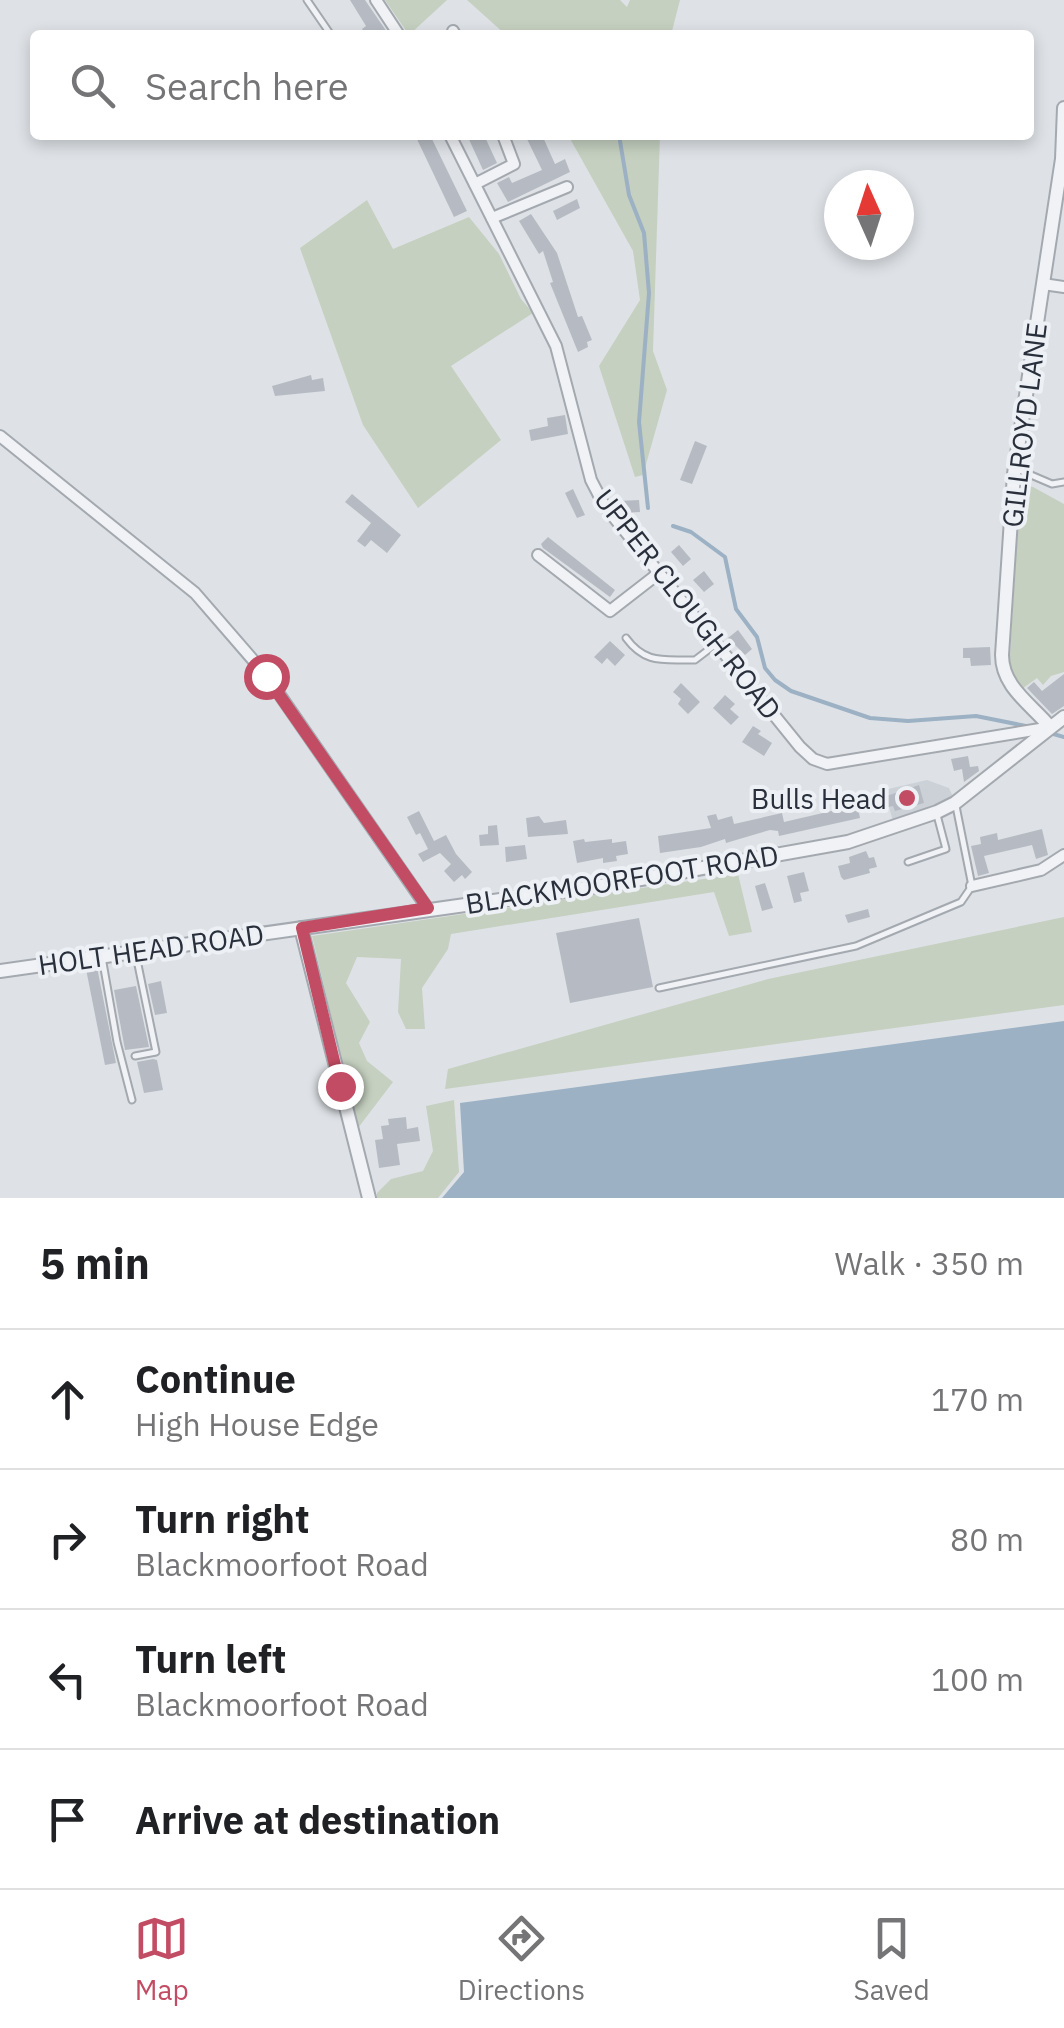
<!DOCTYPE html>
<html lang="en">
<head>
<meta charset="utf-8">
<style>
	:root { --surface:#fff; --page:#f6f6f6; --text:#202124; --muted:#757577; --line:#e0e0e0; --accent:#c24c63 }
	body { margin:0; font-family:"IBM Plex Sans",sans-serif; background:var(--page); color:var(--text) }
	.compass { position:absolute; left:824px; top:170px; width:90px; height:90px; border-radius:50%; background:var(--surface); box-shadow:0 5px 15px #0003; rotate:357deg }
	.stop { position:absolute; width:30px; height:30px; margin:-22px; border:8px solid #c24c63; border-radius:50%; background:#fff }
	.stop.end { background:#c24c63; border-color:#fff; box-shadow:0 2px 10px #0008 }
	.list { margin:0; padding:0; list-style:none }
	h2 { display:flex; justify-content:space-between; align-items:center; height:130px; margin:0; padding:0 40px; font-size:42px }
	h2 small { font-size:32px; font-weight:400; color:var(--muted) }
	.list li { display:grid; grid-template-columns:65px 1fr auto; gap:30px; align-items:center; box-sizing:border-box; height:140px; padding:0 40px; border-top:2px solid var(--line) }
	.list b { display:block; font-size:38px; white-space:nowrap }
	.list p { margin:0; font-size:32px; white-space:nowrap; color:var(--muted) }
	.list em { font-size:32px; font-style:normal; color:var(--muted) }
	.icon { flex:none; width:55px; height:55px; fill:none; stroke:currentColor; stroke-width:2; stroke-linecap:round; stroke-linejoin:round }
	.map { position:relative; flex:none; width:1064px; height:1198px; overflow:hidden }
	.search { position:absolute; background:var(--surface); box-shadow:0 5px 15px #0003; left:30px; right:30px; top:30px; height:110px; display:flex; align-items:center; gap:25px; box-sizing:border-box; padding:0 35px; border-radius:10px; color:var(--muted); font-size:38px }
	.sheet { height:690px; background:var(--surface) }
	nav { display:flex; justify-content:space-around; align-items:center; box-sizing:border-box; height:140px; border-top:2px solid var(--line); background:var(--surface); font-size:28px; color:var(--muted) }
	nav a { display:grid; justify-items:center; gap:5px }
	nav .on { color:var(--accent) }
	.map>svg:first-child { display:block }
</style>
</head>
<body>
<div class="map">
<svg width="1064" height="1198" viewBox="0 0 1064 1198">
	<rect width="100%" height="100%" fill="#dee2e6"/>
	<path fill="#ccd1d8" d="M927 780 949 788 953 797 893 821 884 790Z"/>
	<g fill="#c5d0c0">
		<path d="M385 0H447L409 35Z"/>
		<path d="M467 0H620L627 7 630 0H680L671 35H506Z"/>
		<path d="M568 135H660L653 351 667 390 643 475 635 477 599 366 640 300 633 251Z"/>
		<path d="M367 200 393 249 469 217 499 254 521 299 533 313 451 366 501 440 418 508 363 425 300 248Z"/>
		<path d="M1020 485 1033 487 1064 504V672L1051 676 1043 685 1037 678 1022 689 1009 672Z"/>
		<path d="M738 874 752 932 729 936 714 892 451 934 448 949 422 988 425 1029H406L398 1012 401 959 357 957 346 983 370 1022 359 1043 367 1061 393 1082 358 1128 312 936Z"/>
		<path d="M1064 917V1005L445 1089 448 1069 768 979Z"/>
		<path d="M454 1100 459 1172 438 1198H377V1193L391 1179 423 1171 433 1151 426 1106Z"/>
	</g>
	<path fill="#9cb1c4" d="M1064 1021V1198H442L464 1172 460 1103Z"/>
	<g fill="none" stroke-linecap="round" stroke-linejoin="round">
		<g stroke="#9cb1c4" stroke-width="4">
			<path d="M619 135 629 195 644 233 649 293 639 422 648 508"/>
			<path d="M673 526 691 532 725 557 736 609 757 637 765 668 775 680 791 691 870 718 908 721 976 716 1031 727"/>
			<path d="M1050 733 1064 737"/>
		</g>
	</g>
	<g fill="#b6bbc3">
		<path d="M350 0H365L389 35H366L362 29 366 26Z"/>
		<path d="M415 135H430L467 211 454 217Z"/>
		<path d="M467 135H484L497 163 483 170Z"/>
		<path d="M536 135H542L555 164 565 159 570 172 508 202 497 183 509 177 512 183 542 170 527 139Z"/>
		<path d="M577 199 580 208 557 220 553 211Z"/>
		<path d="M531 214 557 253 578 317 582 316 592 340 587 342 588 347 578 352 550 283 553 282 543 251 539 254 519 221Z"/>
		<path d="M311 375 312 380 323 378 325 391 275 396 272 386Z"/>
		<path d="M565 415 568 434 531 441 529 430 548 426 547 418Z"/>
		<path d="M695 441 707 446 692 484 680 480Z"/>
		<path d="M573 489 585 515 577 518 565 493Z"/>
		<path d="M352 494 401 535 387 553 371 540 365 547 357 541 371 523 345 502Z"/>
		<path d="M639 500 640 512 622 513 618 508 617 501Z"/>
		<path d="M548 537 615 590 610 597 543 548 541 544Z"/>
		<path d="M679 545 691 559 683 566 671 552Z"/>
		<path d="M704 571 714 584 704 592 693 580Z"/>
		<path d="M738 630 752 649 745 655 728 638Z"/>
		<path d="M610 641 625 655 615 666 607 658 602 664 594 657Z"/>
		<path d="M990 647 991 665 971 666 970 658H963V648Z"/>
		<path d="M1064 674V706L1052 714 1027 688 1034 682 1042 691Z"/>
		<path d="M681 683 700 702 688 714 678 704 681 699 673 692Z"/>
		<path d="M725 695 735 704 730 709 739 717 731 725 713 708Z"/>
		<path d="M753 726 761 731 758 734 772 743 764 756 742 742Z"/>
		<path d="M968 756 970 767 978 766 979 771 964 782 962 769 954 771 951 759Z"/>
		<path d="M919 785 924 803 895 811 893 806 859 813 860 818 779 836 778 831 770 830 726 843 725 839 701 847 660 853 658 836 711 828 707 816 716 814 718 820 732 816 734 824 782 813 784 822 866 803Z"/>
		<path d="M419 811 434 841 446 835 456 854 472 872 465 879 462 875 454 882 444 871 451 864 440 853 423 862 418 854 428 849 420 833 416 835 407 817Z"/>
		<path d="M539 816 544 823 566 820 568 834 528 837 526 818Z"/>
		<path d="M497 825 499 845 480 846 479 835 488 834V826Z"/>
		<path d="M1042 829 1048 855 1036 859 1032 845 984 856 989 873 978 876 971 846 981 844 980 837 997 833 998 840Z"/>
		<path d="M584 839 585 842 612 839V843L626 841 628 854 616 856 617 861 603 863V858L577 863 573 841Z"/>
		<path d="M525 845 527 859 506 862 505 847Z"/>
		<path d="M866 851 869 858 874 857 877 867 869 869 870 873 844 880 841 877 838 866 850 863 849 857Z"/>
		<path d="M804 872 809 891 800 893 802 901 794 903 787 876Z"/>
		<path d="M765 883 773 908 762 911 755 886Z"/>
		<path d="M868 909 870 917 848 923 845 915Z"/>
		<path d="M639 918 653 987 570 1003 556 933Z"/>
		<path d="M97 967 116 1063 105 1065 86 969Z"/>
		<path d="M161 981 167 1013 155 1015 148 984Z"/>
		<path d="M136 986 149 1047 125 1050 114 990Z"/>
		<path d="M153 1059 157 1060 163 1090 144 1093 137 1062Z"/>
		<path d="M406 1117 407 1129 418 1127 420 1141 397 1144 400 1165 379 1168 375 1140 383 1139 381 1126 389 1125 388 1119Z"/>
	</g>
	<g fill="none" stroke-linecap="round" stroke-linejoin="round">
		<defs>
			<g id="service">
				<path d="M307 0 331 35"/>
				<path d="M1017 469 1052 484 1064 482"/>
				<path d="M626 638C646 665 664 659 695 660L716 644"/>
				<path d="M908 862 946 849 937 815"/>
				<path d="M102 957 117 1042 132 1100"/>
				<path d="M659 988 856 946 961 902 972 886 956 806"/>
				<path d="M135 1056 156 1052 136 955"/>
			</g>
			<g id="minor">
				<path d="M376 0 399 35"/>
				<path d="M453 31 455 35"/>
				<path d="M450 135 556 346 591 480 604 505 800 747 813 759 827 764 1046 728"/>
				<path d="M475 184 514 164 503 135"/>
				<path d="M492 218 567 187"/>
				<path d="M1043 284 1064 287"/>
				<path d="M0 436 195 593 266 675 428 909"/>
				<path d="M538 555 610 611 659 573"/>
				<path d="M972 886 1041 870 1064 855"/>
			</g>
			<g id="tertiary">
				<path d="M1050 727C1031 704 1002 687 1002 655L1014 474 1062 159 1064 108"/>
				<path d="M301 928 369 1198"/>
				<path d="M0 971 613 884 848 842 937 812 955 803 1064 717"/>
			</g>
		</defs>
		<use href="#service" stroke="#a4a9b0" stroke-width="9"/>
		<use href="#minor" stroke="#a4a9b0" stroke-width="14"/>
		<use href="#tertiary" stroke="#a4a9b0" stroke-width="16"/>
		<use href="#service" stroke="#f0f2f5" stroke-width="5"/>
		<use href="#minor" stroke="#f0f2f5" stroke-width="10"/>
		<use href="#tertiary" stroke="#f0f2f5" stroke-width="12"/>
	</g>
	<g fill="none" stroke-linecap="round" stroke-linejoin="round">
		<path stroke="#c24c63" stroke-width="12" d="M266 676 428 908 302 928 340 1086"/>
	</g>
	<circle fill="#c24c63" stroke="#edf0f4" stroke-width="4" cx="907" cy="798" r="10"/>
	<g text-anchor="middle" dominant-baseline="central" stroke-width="8" stroke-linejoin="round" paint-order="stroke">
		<g font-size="28" fill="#29303c" stroke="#edf0f4">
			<text transform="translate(1024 425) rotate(-83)">GILLROYD LANE</text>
			<text transform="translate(688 604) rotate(52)">UPPER CLOUGH ROAD</text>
			<text transform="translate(622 879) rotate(-9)">BLACKMOORFOOT ROAD</text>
			<text transform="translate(151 949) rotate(-8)">HOLT HEAD ROAD</text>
		</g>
		<g font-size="28" fill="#29303c" stroke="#edf0f4" text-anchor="end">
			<text x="887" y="798">Bulls Head</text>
		</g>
	</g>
</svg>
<svg class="compass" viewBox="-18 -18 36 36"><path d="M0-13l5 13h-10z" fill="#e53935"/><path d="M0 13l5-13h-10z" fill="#757577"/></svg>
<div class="stop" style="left:266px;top:676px"></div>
<div class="stop end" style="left:340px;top:1086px"></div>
<div class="search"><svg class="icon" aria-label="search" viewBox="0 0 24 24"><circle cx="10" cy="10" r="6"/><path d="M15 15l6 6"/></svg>Search here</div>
</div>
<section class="sheet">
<h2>5 min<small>Walk · 350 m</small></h2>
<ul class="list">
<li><svg class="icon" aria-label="ahead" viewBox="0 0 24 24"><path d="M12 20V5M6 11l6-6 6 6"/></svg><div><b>Continue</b><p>High House Edge</p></div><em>170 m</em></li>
<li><svg class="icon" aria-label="right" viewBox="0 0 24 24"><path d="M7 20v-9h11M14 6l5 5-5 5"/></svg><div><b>Turn right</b><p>Blackmoorfoot Road</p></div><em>80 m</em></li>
<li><svg class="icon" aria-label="left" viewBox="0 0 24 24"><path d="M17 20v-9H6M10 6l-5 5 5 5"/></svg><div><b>Turn left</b><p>Blackmoorfoot Road</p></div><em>100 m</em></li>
<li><svg class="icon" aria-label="arrive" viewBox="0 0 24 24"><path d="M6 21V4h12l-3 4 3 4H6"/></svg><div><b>Arrive at destination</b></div></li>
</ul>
</section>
<nav>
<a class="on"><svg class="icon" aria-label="map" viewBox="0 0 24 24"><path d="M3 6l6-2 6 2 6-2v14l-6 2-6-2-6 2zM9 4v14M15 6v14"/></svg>Map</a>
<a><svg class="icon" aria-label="directions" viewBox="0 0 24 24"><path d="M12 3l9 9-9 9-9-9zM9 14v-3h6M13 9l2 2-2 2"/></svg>Directions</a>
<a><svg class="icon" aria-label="saved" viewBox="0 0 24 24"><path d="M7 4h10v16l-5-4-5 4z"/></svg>Saved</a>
</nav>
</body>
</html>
